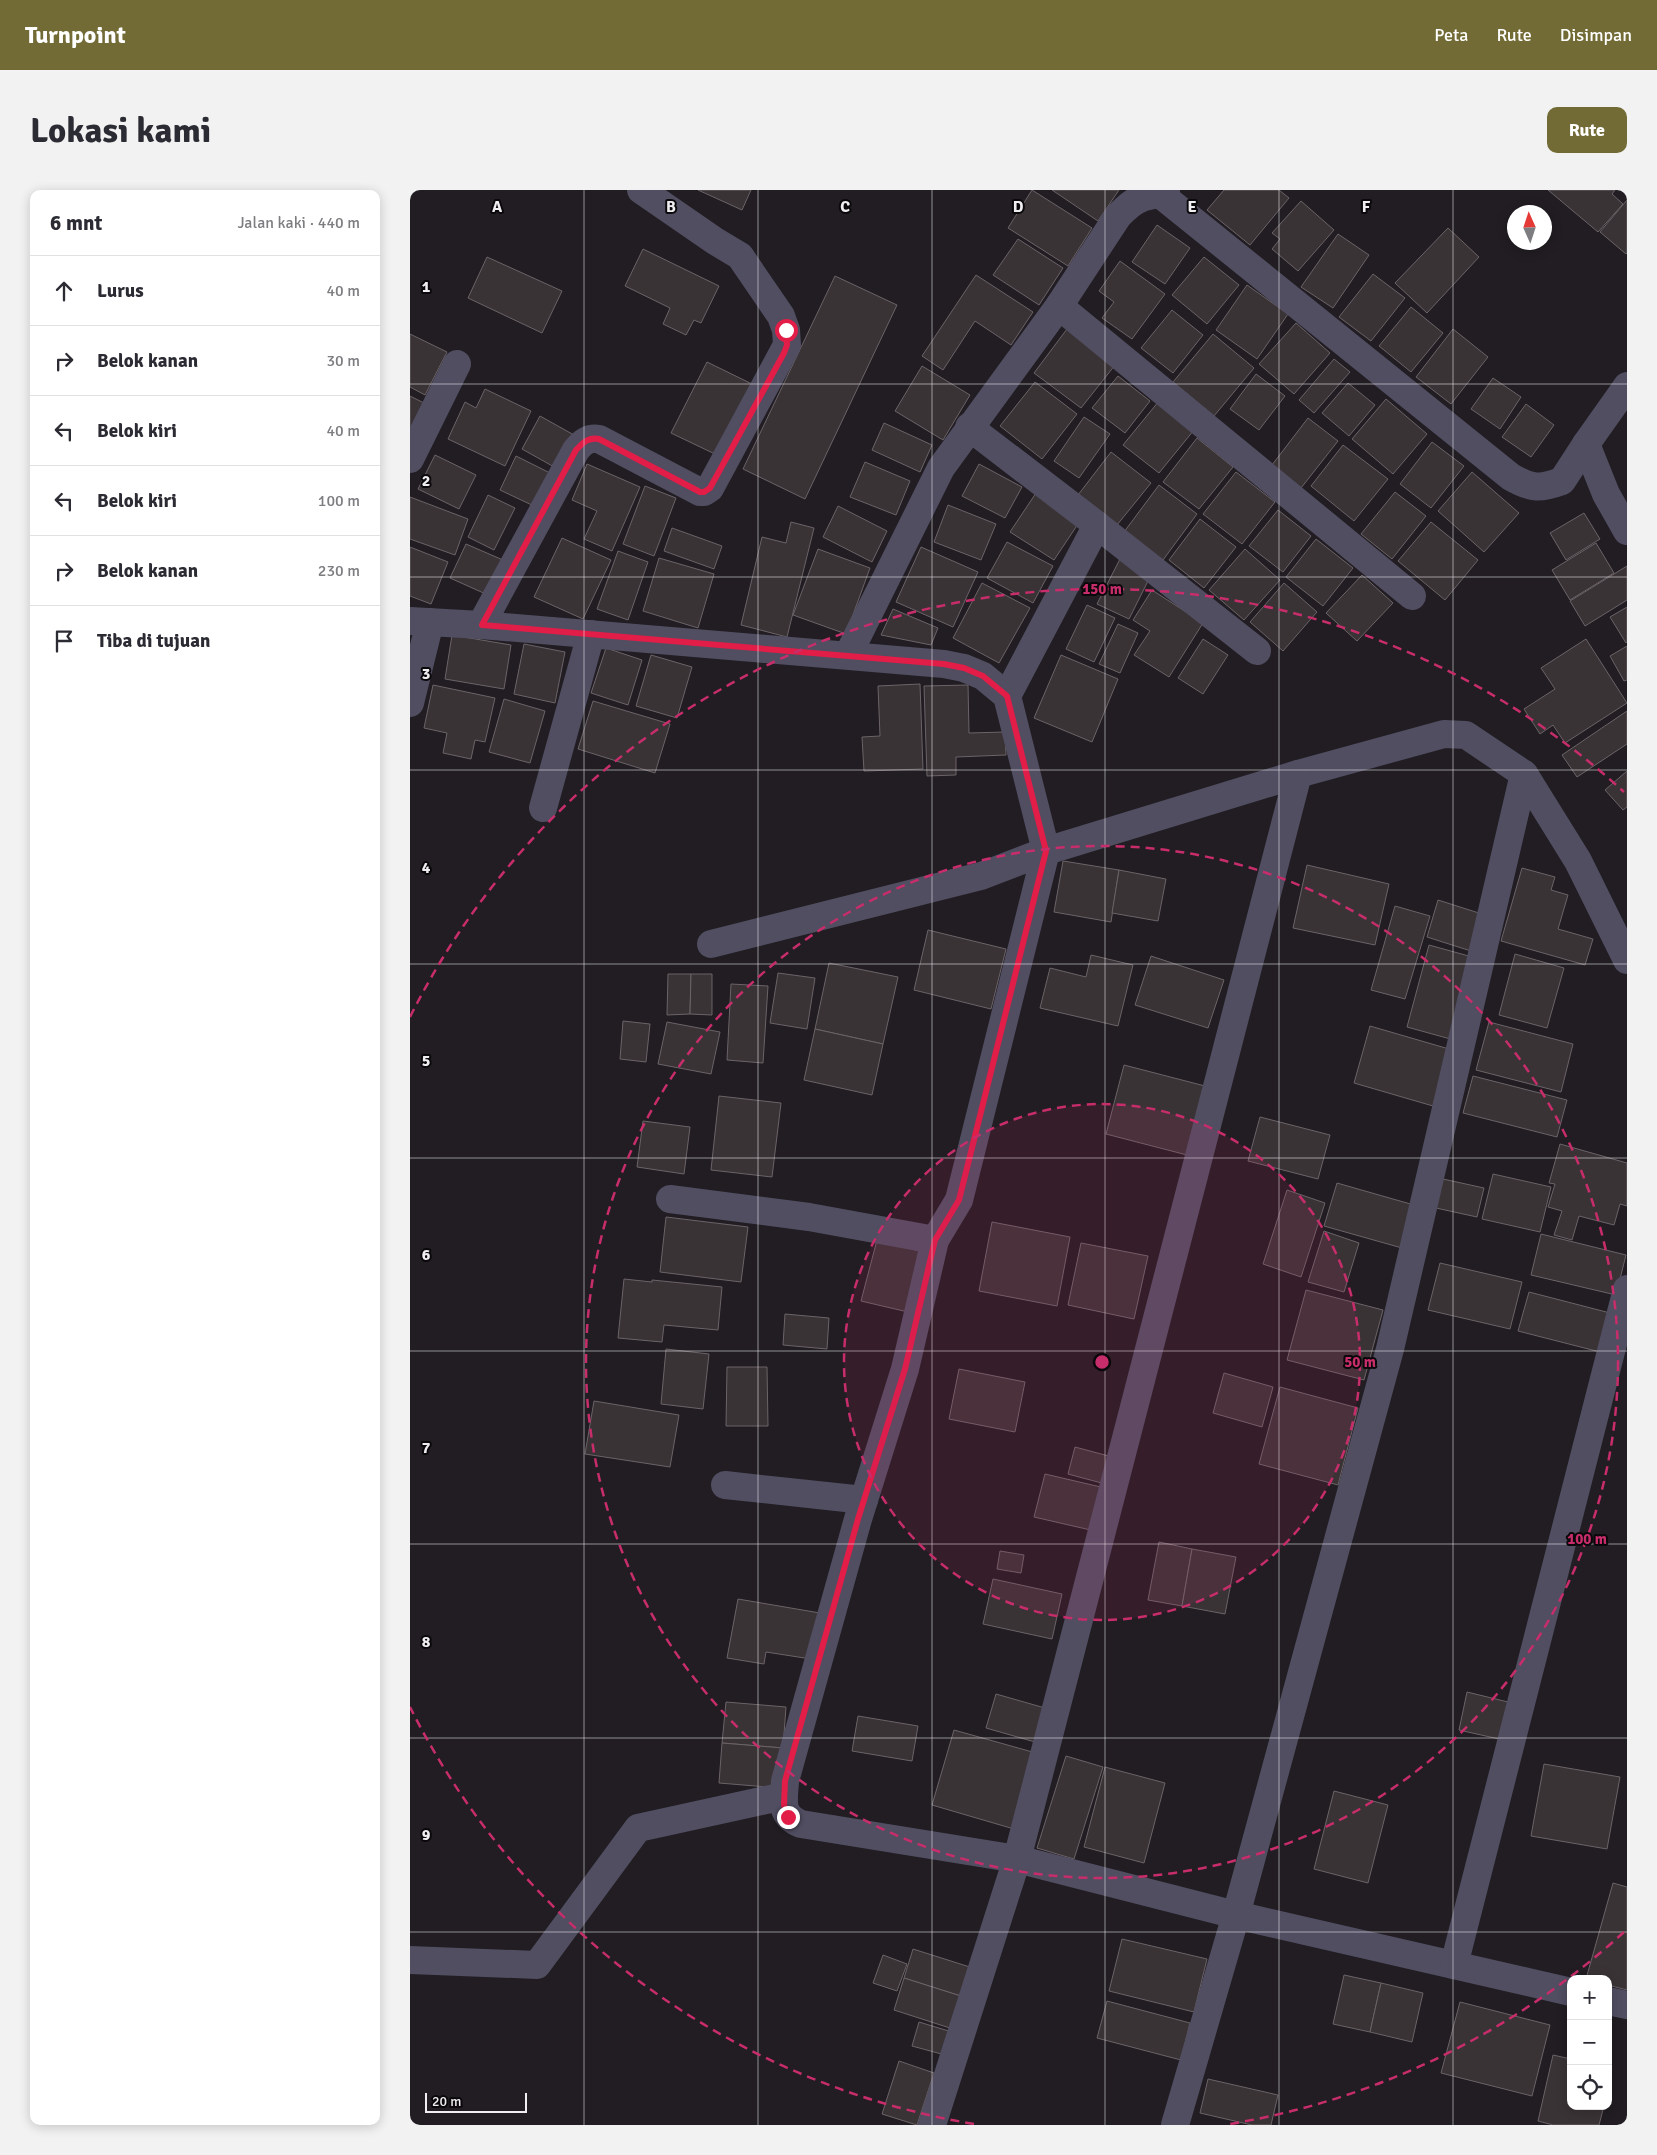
<!DOCTYPE html>
<html lang="id">
<head>
<meta charset="utf-8">
<style>
	:root { --surface:#fff; --page:#f2f2f3; --text:#2b2b33; --muted:#7c7c81; --line:#e1e1e2; --accent:#736b36 }
	body { margin:0; font-family:Signika,sans-serif; background:var(--page); color:var(--text) }
	.controls { position:absolute; right:15px; bottom:15px; display:grid; overflow:hidden; border-radius:10px; box-shadow:0 2px 12px #0003 }
	.controls button { width:45px; height:45px; display:grid; place-items:center; padding:0; border:0; border-bottom:1px solid var(--line); background:var(--surface); color:var(--text); font:25px sans-serif }
	.compass { position:absolute; left:1097px; top:15px; width:45px; height:45px; border-radius:50%; background:var(--surface); box-shadow:0 2px 12px #0003; rotate:357deg }
	.scale { position:absolute; left:15px; bottom:12px; width:102px; box-sizing:border-box; padding-left:5px; border:2px solid #f1eef2; border-top:0; font-size:14px; line-height:18px; white-space:nowrap; color:#f1eef2; -webkit-text-stroke:4px #0a080a; paint-order:stroke }
	.stop { position:absolute; width:15px; height:15px; margin:-11px; border:4px solid #e11d48; border-radius:50%; background:#fff }
	.stop.end { background:#e11d48; border-color:#fff; box-shadow:0 1px 5px #0008 }
	.list { margin:0; padding:0; list-style:none }
	h2 { display:flex; justify-content:space-between; align-items:center; height:65px; margin:0; padding:0 20px; font-size:21px }
	h2 small { font-size:16px; font-weight:400; color:var(--muted) }
	.list li { display:grid; grid-template-columns:32px 1fr auto; gap:15px; align-items:center; box-sizing:border-box; height:70px; padding:0 20px; border-top:1px solid var(--line) }
	.list b { display:block; font-size:19px; white-space:nowrap }
	.list em { font-size:16px; font-style:normal; color:var(--muted) }
	.icon { flex:none; width:28px; height:28px; fill:none; stroke:currentColor; stroke-width:2; stroke-linecap:round; stroke-linejoin:round }
	.map { position:relative; flex:none; width:1217px; height:1935px; overflow:hidden; border-radius:10px }
	header { display:flex; align-items:center; gap:30px; box-sizing:border-box; height:70px; padding:0 25px; background:var(--accent); color:#fff }
	header strong { font-size:24px }
	nav { display:flex; gap:28px; margin-inline-start:auto; font-size:18px }
	.intro { display:flex; align-items:center; justify-content:space-between; box-sizing:border-box; height:120px; padding:0 30px }
	h1 { margin:0; font-size:35px }
	.button { padding:12px 22px; border-radius:10px; background:var(--accent); color:#fff; font-size:18px; font-weight:700 }
	main { display:flex; gap:30px; padding:0 30px }
	aside { flex:1; background:var(--surface); border-radius:10px; box-shadow:0 2px 12px #0003 }
	.map>svg:first-child { display:block }
</style>
</head>
<body>
<header>
<strong>Turnpoint</strong>
<nav><a>Peta</a><a>Rute</a><a>Disimpan</a></nav>
</header>
<div class="intro"><h1>Lokasi kami</h1><a class="button">Rute</a></div>
<main>
<aside>
<h2>6 mnt<small>Jalan kaki · 440 m</small></h2>
<ul class="list">
<li><svg class="icon" aria-label="ahead" viewBox="0 0 24 24"><path d="M12 20V5M6 11l6-6 6 6"/></svg><div><b>Lurus</b></div><em>40 m</em></li>
<li><svg class="icon" aria-label="right" viewBox="0 0 24 24"><path d="M7 20v-9h11M14 6l5 5-5 5"/></svg><div><b>Belok kanan</b></div><em>30 m</em></li>
<li><svg class="icon" aria-label="left" viewBox="0 0 24 24"><path d="M17 20v-9H6M10 6l-5 5 5 5"/></svg><div><b>Belok kiri</b></div><em>40 m</em></li>
<li><svg class="icon" aria-label="left" viewBox="0 0 24 24"><path d="M17 20v-9H6M10 6l-5 5 5 5"/></svg><div><b>Belok kiri</b></div><em>100 m</em></li>
<li><svg class="icon" aria-label="right" viewBox="0 0 24 24"><path d="M7 20v-9h11M14 6l5 5-5 5"/></svg><div><b>Belok kanan</b></div><em>230 m</em></li>
<li><svg class="icon" aria-label="arrive" viewBox="0 0 24 24"><path d="M6 21V4h12l-3 4 3 4H6"/></svg><div><b>Tiba di tujuan</b></div></li>
</ul>
</aside>
<div class="map">
<svg width="1217" height="1935" viewBox="0 0 1217 1935">
	<rect width="100%" height="100%" fill="#211d22"/>
	<g fill="#3a3336" stroke="#6b6367">
		<path d="M288 0H341L332 20Z"/>
		<path d="M622 0 682 38 658 76 598 38Z"/>
		<path d="M642 0H709L688 31Z"/>
		<path d="M814 0H869L879 8 840 55 797 20Z"/>
		<path d="M1138 0H1205L1202 4 1213 14 1188 42Z"/>
		<path d="M1217 10V63L1216 64 1190 42Z"/>
		<path d="M891 11 924 40 888 81 862 59 870 49 862 43Z"/>
		<path d="M747 35 780 58 755 94 722 72Z"/>
		<path d="M1038 38 1069 67 1017 123 985 93Z"/>
		<path d="M928 44 959 65 923 118 891 97Z"/>
		<path d="M608 49 653 78 629 115 583 85Z"/>
		<path d="M233 59 309 96 291 133 284 130 276 145 253 134 260 118 215 96Z"/>
		<path d="M77 67 152 101 132 143 58 108Z"/>
		<path d="M794 67 829 95 797 134 762 105Z"/>
		<path d="M710 71 755 104 722 149 692 128 704 112 689 101Z"/>
		<path d="M963 84 995 108 961 151 929 127Z"/>
		<path d="M566 85 623 122 601 155 565 131 533 180 512 166Z"/>
		<path d="M425 86 487 115 395 309 333 279Z"/>
		<path d="M837 95 878 124 847 169 806 140Z"/>
		<path d="M1001 117 1033 143 1001 182 969 156Z"/>
		<path d="M762 120 793 145 763 183 731 158Z"/>
		<path d="M886 133 920 163 884 204 849 174Z"/>
		<path d="M657 139 705 175 671 218 624 183Z"/>
		<path d="M1043 139 1078 167 1041 214 1006 187Z"/>
		<path d="M0 144 37 162 15 205 0 197Z"/>
		<path d="M803 144 844 178 804 226 763 192Z"/>
		<path d="M924 169 940 182 904 223 889 210Z"/>
		<path d="M297 172 342 194 307 265 261 243Z"/>
		<path d="M512 176 560 205 533 250 485 221Z"/>
		<path d="M846 184 875 206 849 240 820 219Z"/>
		<path d="M708 186 740 211 715 243 682 218Z"/>
		<path d="M1083 188 1111 207 1090 239 1061 219Z"/>
		<path d="M625 192 667 224 632 269 590 236Z"/>
		<path d="M938 193 965 215 939 246 912 223Z"/>
		<path d="M75 199 121 221 95 276 38 249 55 212 66 218Z"/>
		<path d="M0 206 14 213 0 239Z"/>
		<path d="M976 209 1017 244 983 284 942 249Z"/>
		<path d="M749 211 784 240 749 283 713 255Z"/>
		<path d="M1116 214 1144 235 1121 267 1092 247Z"/>
		<path d="M130 226 164 245 146 278 112 259Z"/>
		<path d="M674 227 700 244 669 288 644 271Z"/>
		<path d="M898 228 928 251 891 298 862 275Z"/>
		<path d="M474 233 522 255 510 282 462 260Z"/>
		<path d="M787 248 823 277 789 319 753 292Z"/>
		<path d="M1022 252 1054 276 1021 318 990 294Z"/>
		<path d="M933 255 978 289 944 331 901 296Z"/>
		<path d="M701 262 741 293 707 335 668 305Z"/>
		<path d="M25 265 66 285 49 319 8 299Z"/>
		<path d="M106 266 142 284 126 317 90 300Z"/>
		<path d="M455 272 500 291 486 325 440 307Z"/>
		<path d="M177 274 230 297 202 361 174 349 187 321 162 310Z"/>
		<path d="M569 274 612 297 595 328 552 306Z"/>
		<path d="M826 282 865 312 832 354 793 324Z"/>
		<path d="M1062 282 1109 323 1074 362 1028 321Z"/>
		<path d="M749 295 787 324 753 370 714 342Z"/>
		<path d="M235 296 266 308 244 366 213 354Z"/>
		<path d="M985 302 1016 326 982 369 951 344Z"/>
		<path d="M626 303 670 331 644 370 600 342Z"/>
		<path d="M78 305 105 318 84 360 58 347Z"/>
		<path d="M0 307 58 329 45 365 0 349Z"/>
		<path d="M538 315 586 334 571 370 524 352Z"/>
		<path d="M428 316 477 341 462 372 413 347Z"/>
		<path d="M868 320 901 346 873 382 839 356Z"/>
		<path d="M1174 323 1190 349 1156 370 1140 343Z"/>
		<path d="M790 329 826 357 794 398 759 370Z"/>
		<path d="M381 332 404 338 377 447 331 435 352 347 376 353Z"/>
		<path d="M1021 332 1068 370 1035 410 988 371Z"/>
		<path d="M262 338 312 356 304 379 254 361Z"/>
		<path d="M152 348 201 370 173 429 124 407Z"/>
		<path d="M906 349 943 378 913 416 876 387Z"/>
		<path d="M597 352 643 376 623 413 577 388Z"/>
		<path d="M1186 353 1204 383 1160 410 1142 380Z"/>
		<path d="M56 354 93 370 78 405 40 388Z"/>
		<path d="M0 357 38 372 21 414 0 406Z"/>
		<path d="M511 357 568 382 543 437 486 412Z"/>
		<path d="M408 359 460 378 436 444 383 425Z"/>
		<path d="M835 359 870 390 834 430 799 400Z"/>
		<path d="M208 361 238 372 218 430 187 419Z"/>
		<path d="M249 368 304 384 288 438 233 421Z"/>
		<path d="M710 369 741 385 719 429 687 414Z"/>
		<path d="M1217 376V410L1175 436 1160 411Z"/>
		<path d="M952 385 983 413 947 451 916 423Z"/>
		<path d="M572 393 620 418 589 473 543 448Z"/>
		<path d="M874 393 907 422 873 461 840 432Z"/>
		<path d="M742 400 793 433 759 487 724 465 740 441 723 430Z"/>
		<path d="M677 415 705 428 684 472 656 459Z"/>
		<path d="M1217 417V452L1216 453 1200 427Z"/>
		<path d="M483 419 528 438 521 455 471 445Z"/>
		<path d="M708 434 728 443 710 483 689 474Z"/>
		<path d="M42 445 101 455 94 499 35 489Z"/>
		<path d="M793 449 818 465 793 504 768 488Z"/>
		<path d="M1176 449 1217 513 1155 553 1143 535 1130 544 1114 519 1145 499 1131 478Z"/>
		<path d="M114 454 155 462 145 513 104 504Z"/>
		<path d="M1217 456V490L1214 491 1200 466Z"/>
		<path d="M196 458 232 470 218 515 181 503Z"/>
		<path d="M241 465 282 477 267 528 226 516Z"/>
		<path d="M651 465 708 489 682 552 624 528Z"/>
		<path d="M510 494 513 579 454 581 452 547 470 546 468 496Z"/>
		<path d="M23 495 85 508 75 552 65 550 61 569 33 563 37 543 14 538Z"/>
		<path d="M558 495 559 543 595 542 596 565 546 567V585L517 586 514 496Z"/>
		<path d="M94 509 135 521 120 573 79 562Z"/>
		<path d="M183 511 260 534 245 583 168 559Z"/>
		<path d="M1217 521V554L1167 587 1152 565Z"/>
		<path d="M1217 581V617L1213 620 1195 600Z"/>
		<path d="M653 671 709 680 701 732 644 722Z"/>
		<path d="M897 675 979 694 965 755 883 738Z"/>
		<path d="M1112 678 1145 687 1141 700 1158 705 1148 739 1183 749 1175 775 1091 751Z"/>
		<path d="M709 680 756 689 748 731 702 723Z"/>
		<path d="M1028 710 1072 724 1061 761 1017 747Z"/>
		<path d="M985 716 1020 726 995 809 961 800Z"/>
		<path d="M518 740 596 759 581 819 504 800Z"/>
		<path d="M1019 755 1066 768 1044 850 997 837Z"/>
		<path d="M1105 764 1154 778 1137 838 1089 825Z"/>
		<path d="M681 765 723 775 708 836 630 818 640 778 676 787Z"/>
		<path d="M741 766 814 790 798 838 725 815Z"/>
		<path d="M419 773 488 787 473 854 405 839Z"/>
		<path d="M368 783 405 788 397 839 360 833Z"/>
		<path d="M258 784H281L280 824 257 825Z"/>
		<path d="M281 784H302V825L280 824Z"/>
		<path d="M321 794 358 796 353 873 317 870Z"/>
		<path d="M213 831 240 834 236 872 210 869Z"/>
		<path d="M257 832 310 842 301 884 248 874Z"/>
		<path d="M1079 832 1163 854 1151 902 1066 880Z"/>
		<path d="M960 836 1039 859 1023 916 944 893Z"/>
		<path d="M405 839 473 854 462 905 394 890Z"/>
		<path d="M714 875 795 896 777 965 696 944Z"/>
		<path d="M1063 886 1157 910 1147 947 1053 923Z"/>
		<path d="M309 906 371 913 362 987 301 980Z"/>
		<path d="M850 927 920 945 908 989 838 971Z"/>
		<path d="M233 931 280 937 274 984 227 977Z"/>
		<path d="M1150 954 1217 973V1016L1210 1014 1204 1035 1169 1026 1162 1050 1144 1045 1152 1021 1138 1017 1145 994 1139 993Z"/>
		<path d="M1083 984 1141 997 1130 1042 1072 1029Z"/>
		<path d="M1033 989 1074 998 1067 1027 1026 1018Z"/>
		<path d="M927 993 1004 1015 992 1058 914 1036Z"/>
		<path d="M877 1000 915 1013 891 1087 853 1074Z"/>
		<path d="M256 1027 338 1037 331 1092 250 1082Z"/>
		<path d="M582 1032 660 1047 647 1116 569 1101Z"/>
		<path d="M914 1041 949 1053 934 1102 898 1092Z"/>
		<path d="M1131 1044 1216 1065 1206 1105 1121 1085Z"/>
		<path d="M467 1050 513 1062 498 1122 451 1111Z"/>
		<path d="M671 1053 738 1066 724 1129 658 1115Z"/>
		<path d="M1030 1073 1112 1092 1100 1139 1018 1120Z"/>
		<path d="M214 1089 242 1092V1090L312 1097 308 1140 254 1135 252 1152 208 1148Z"/>
		<path d="M896 1100 973 1120 954 1190 877 1170Z"/>
		<path d="M1119 1102 1204 1124 1194 1163 1108 1141Z"/>
		<path d="M375 1124 419 1128 417 1159 373 1155Z"/>
		<path d="M256 1159 299 1164 293 1219 251 1214Z"/>
		<path d="M317 1177H357L358 1236H316Z"/>
		<path d="M549 1179 615 1192 605 1242 539 1229Z"/>
		<path d="M814 1183 863 1197 852 1237 803 1223Z"/>
		<path d="M870 1197 948 1218 928 1295 849 1274Z"/>
		<path d="M184 1211 269 1225 260 1277 175 1264Z"/>
		<path d="M665 1257 706 1268 699 1295 658 1284Z"/>
		<path d="M635 1284 695 1298 685 1341 624 1327Z"/>
		<path d="M749 1352 782 1359 772 1416 738 1410Z"/>
		<path d="M782 1359 826 1367 815 1424 772 1416Z"/>
		<path d="M590 1361 614 1365 611 1383 587 1379Z"/>
		<path d="M583 1389 652 1404 642 1449 573 1434Z"/>
		<path d="M328 1409 410 1423 401 1469 356 1462 354 1474 317 1468Z"/>
		<path d="M1057 1502 1098 1512 1089 1549 1049 1540Z"/>
		<path d="M586 1504 635 1518 625 1552 576 1538Z"/>
		<path d="M316 1512 376 1517 373 1558 312 1553Z"/>
		<path d="M448 1526 508 1536 502 1571 442 1561Z"/>
		<path d="M544 1540 626 1563 604 1639 522 1615Z"/>
		<path d="M312 1553 373 1558 370 1598 309 1593Z"/>
		<path d="M656 1566 693 1577 664 1669 627 1658Z"/>
		<path d="M1134 1574 1210 1587 1197 1659 1121 1646Z"/>
		<path d="M695 1577 755 1593 734 1673 674 1657Z"/>
		<path d="M924 1601 978 1615 958 1693 904 1679Z"/>
		<path d="M1203 1693 1217 1697V1800L1198 1795V1789H1176Z"/>
		<path d="M712 1749 797 1769 784 1822 699 1801Z"/>
		<path d="M503 1759 563 1778 554 1807 494 1788Z"/>
		<path d="M473 1765 497 1774 487 1801 463 1793Z"/>
		<path d="M934 1785 971 1793 960 1842 923 1834Z"/>
		<path d="M494 1788 554 1807 543 1839 484 1820Z"/>
		<path d="M971 1793 1013 1803 1002 1852 960 1842Z"/>
		<path d="M697 1811 780 1833 771 1870 687 1848Z"/>
		<path d="M1050 1812 1140 1835 1122 1906 1031 1883Z"/>
		<path d="M509 1832 542 1842 535 1865 502 1856Z"/>
		<path d="M1143 1865 1161 1869V1916H1194L1189 1935H1143L1128 1931Z"/>
		<path d="M489 1871 524 1883 507 1935 472 1924Z"/>
		<path d="M798 1889 868 1905 861 1935H842L790 1923Z"/>
	</g>
	<g fill="none" stroke-linecap="round" stroke-linejoin="round">
		<g stroke="#514e62" stroke-width="28">
			<path d="M750 4 1101 287C1122 299 1130 299 1152 291L1176 254 1217 196"/>
			<path d="M649 116 1002 406"/>
			<path d="M559 237 687 335 847 461"/>
			<path d="M1176 254 1196 304 1217 341"/>
			<path d="M0 269 47 174"/>
			<path d="M0 431 71 435 534 474 554 478 573 486 597 506 636 661 549 1010 525 1050 399 1027 260 1009"/>
			<path d="M71 435 166 260C172 253 178 247 189 249L290 302H294L300 298 377 155 376 140 371 126 330 66 305 51 231 0"/>
			<path d="M438 465 531 278 649 116 708 26C716 18 723 11 734 7 742 5 749 5 756 0"/>
			<path d="M597 506 687 335"/>
			<path d="M0 513 20 432"/>
			<path d="M133 618 181 444"/>
			<path d="M301 754 571 686 636 661 888 584 1034 544 1056 545 1114 584 1168 671 1217 770"/>
			<path d="M525 1050 495 1179 448 1329 375 1591C374 1611 369 1625 391 1634L607 1669 826 1725 1161 1802"/>
			<path d="M315 1295 454 1310"/>
			<path d="M0 1770 127 1775 228 1638 374 1606"/>
			<path d="M1044 1775 1217 1099"/>
			<path d="M1198 1811 1217 1815"/>
			<path d="M522 1935 607 1669 888 584"/>
			<path d="M765 1935 826 1725 980 1159 1114 584"/>
		</g>
	</g>
	<g fill="none" stroke-linecap="round" stroke-linejoin="round">
		<path stroke="#e11d48" stroke-width="6" d="M376 140 377 155 374 163 300 298 294 302H290L189 249C178 247 173 253 166 260L72 435 534 474 554 478 573 486 597 506 636 661 549 1010 525 1050 495 1179 448 1329 375 1591 374 1615 378 1627"/>
	</g>
	<path fill="none" stroke="#f1eef2" stroke-width="1" stroke-opacity="0.55" d="M174 0V1935M348 0V1935M522 0V1935M695 0V1935M869 0V1935M1043 0V1935M0 194H1217M0 387H1217M0 580H1217M0 774H1217M0 968H1217M0 1161H1217M0 1354H1217M0 1548H1217M0 1742H1217"/>
	<circle cx="692" cy="1172" r="258" fill="#c72d6a" fill-opacity=".12"/>
	<g fill="none" stroke="#c72d6a" stroke-width="2.5" stroke-dasharray="9 6">
		<circle cx="692" cy="1172" r="258"/>
		<circle cx="692" cy="1172" r="516"/>
		<path d="M1214 1742A773 773 0 0 1 820 1934M564 1934A773 773 0 0 1 0 1517M0 827A773 773 0 0 1 1214 602"/>
	</g>
	<g font-size="16" text-anchor="middle" font-weight="bold" fill="#f1eef2" stroke="#0a080a" stroke-width="4" stroke-linejoin="round" paint-order="stroke">
		<text x="87" y="22">A</text>
		<text x="261" y="22">B</text>
		<text x="435" y="22">C</text>
		<text x="608" y="22">D</text>
		<text x="782" y="22">E</text>
		<text x="956" y="22">F</text>
		<text x="16" y="102">1</text>
		<text x="16" y="296">2</text>
		<text x="16" y="489">3</text>
		<text x="16" y="683">4</text>
		<text x="16" y="876">5</text>
		<text x="16" y="1070">6</text>
		<text x="16" y="1263">7</text>
		<text x="16" y="1457">8</text>
		<text x="16" y="1650">9</text>
	</g>
	<circle cx="692" cy="1172" r="8" fill="#c72d6a" stroke="#0a080a" stroke-width="2.5"/>
	<g font-size="15" text-anchor="middle" font-weight="bold" fill="#c72d6a" stroke="#0a080a" stroke-width="4" stroke-linejoin="round" paint-order="stroke">
		<text x="692" y="404">150 m</text>
		<text x="950" y="1177">50 m</text>
		<text x="1177" y="1354">100 m</text>
	</g>
</svg>
<div class="controls">
<button>+</button>
<button>−</button>
<button><svg class="icon" aria-label="locate" viewBox="0 0 24 24"><circle cx="12" cy="12" r="6"/><path d="M12 2v4M12 18v4M2 12h4M18 12h4"/></svg></button>
</div>
<svg class="compass" viewBox="-18 -18 36 36"><path d="M0-13l5 13h-10z" fill="#e53935"/><path d="M0 13l5-13h-10z" fill="#7c7c81"/></svg>
<div class="scale">20 m</div>
<div class="stop" style="left:376px;top:140px"></div>
<div class="stop end" style="left:378px;top:1627px"></div>
</div>
</main>
</body>
</html>
